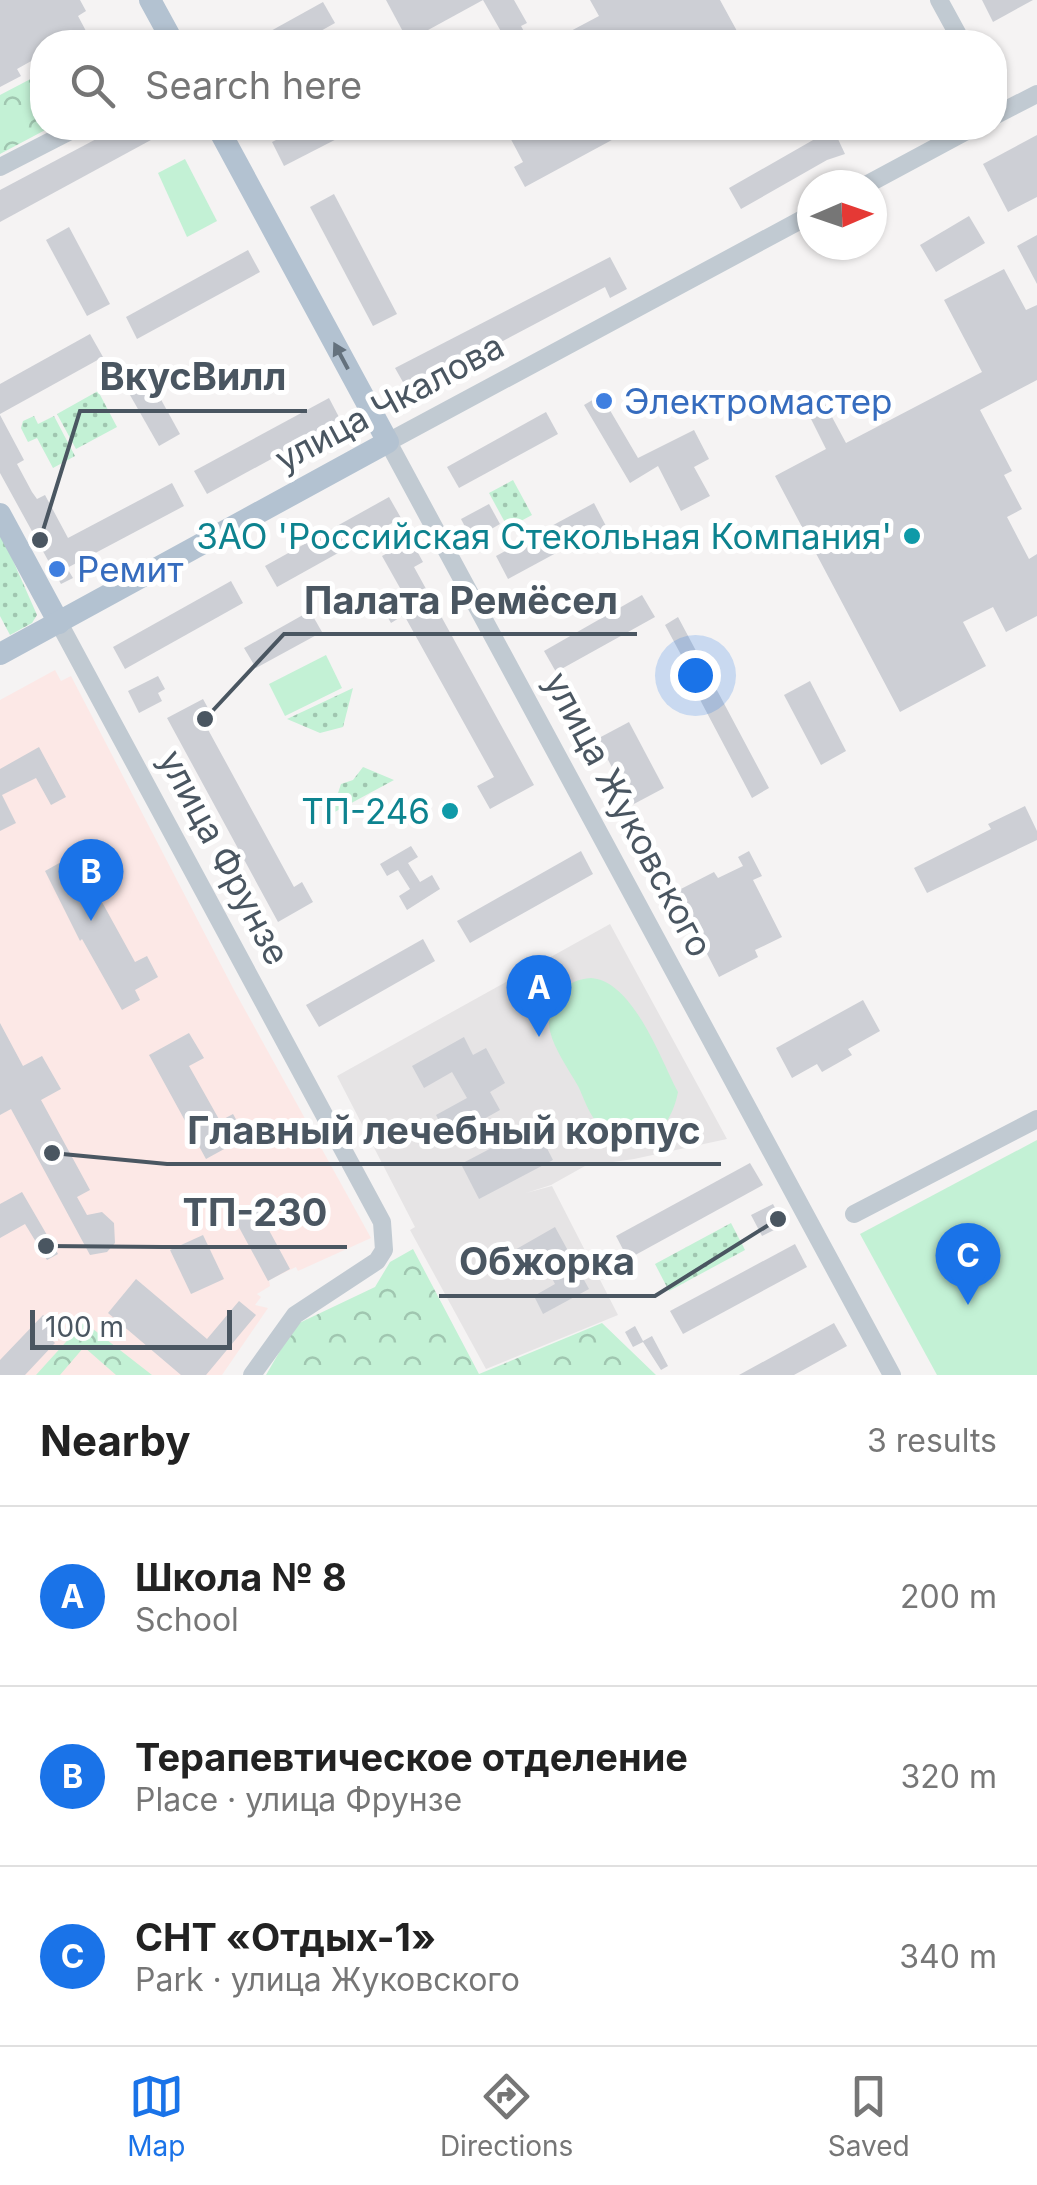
<!DOCTYPE html>
<html lang="en">
<head>
<meta charset="utf-8">
<style>
	:root { --surface:#fff; --page:#f2f2f2; --text:#222; --muted:#767676; --line:#e0e0e0; --accent:#1a73e8 }
	body { margin:0; font-family:Inter,sans-serif; background:var(--page); color:var(--text) }
	.compass { position:absolute; left:797px; top:170px; width:90px; height:90px; border-radius:50%; background:var(--surface); box-shadow:0 2px 8px #0004; rotate:88deg }
	.scale { position:absolute; left:30px; bottom:25px; width:202px; box-sizing:border-box; padding-left:10px; border:5px solid #4a5661; border-top:0; font-size:28px; line-height:35px; white-space:nowrap; color:#4a5661; -webkit-text-stroke:8px #fff; paint-order:stroke }
	.you { position:absolute; left:695px; top:675px; width:35px; height:35px; margin:-25px; border:8px solid #fff; border-radius:50%; background:#1a73e8; box-shadow:0 0 0 15px #1a73e833 }
	.badge { display:grid; place-items:center; width:65px; height:65px; border-radius:50%; background:var(--accent); color:#fff; font-size:32px; font-weight:700 }
	.pin { position:absolute; translate:-50% -82px; filter:drop-shadow(0 2px 5px #0008) }
	.pin::after { content:''; position:absolute; top:52px; width:35px; height:30px; background:inherit; clip-path:polygon(0 0,100% 0,50% 100%) }
	.list { margin:0; padding:0; list-style:none }
	h2 { display:flex; justify-content:space-between; align-items:center; height:130px; margin:0; padding:0 40px; font-size:42px }
	h2 small { font-size:32px; font-weight:400; color:var(--muted) }
	.list li { display:grid; grid-template-columns:65px 1fr auto; gap:30px; align-items:center; box-sizing:border-box; height:180px; padding:0 40px; border-top:2px solid var(--line) }
	.list b { display:block; font-size:38px; white-space:nowrap }
	.list p { margin:0; font-size:32px; white-space:nowrap; color:var(--muted) }
	.list em { font-size:32px; font-style:normal; color:var(--muted) }
	.icon { flex:none; width:55px; height:55px; fill:none; stroke:currentColor; stroke-width:2; stroke-linecap:round; stroke-linejoin:round }
	.map { position:relative; flex:none; width:1037px; height:1375px; overflow:hidden }
	.search { position:absolute; background:var(--surface); box-shadow:0 2px 8px #0004; left:30px; right:30px; top:30px; height:110px; display:flex; align-items:center; gap:25px; box-sizing:border-box; padding:0 35px; border-radius:40px; color:var(--muted); font-size:38px }
	.sheet { height:670px; background:var(--surface) }
	nav { display:flex; justify-content:space-around; align-items:center; box-sizing:border-box; height:140px; border-top:2px solid var(--line); background:var(--surface); font-size:28px; color:var(--muted) }
	nav a { display:grid; justify-items:center; gap:5px }
	nav .on { color:var(--accent) }
	.map>svg:first-child { display:block }
</style>
</head>
<body>
<div class="map">
<svg width="1037" height="1375" viewBox="0 0 1037 1375">
	<defs>
		<pattern id="grass-dots" width="8" height="8" patternUnits="userSpaceOnUse" patternTransform="scale(2.5)"><rect width="8" height="8" fill="#c3f1d5"/><path d="M2 2h.1M6 6h.1" fill="none" stroke="#a0c6b0" stroke-width="1.8" stroke-linecap="round"/></pattern>
		<pattern id="forest-crowns" width="20" height="18" patternUnits="userSpaceOnUse" patternTransform="scale(2.5)"><rect width="20" height="18" fill="#c3f1d5"/><path d="M2 6a3 3 0 1 1 6 0M12 15a3 3 0 1 1 6 0" fill="none" stroke="#a0c6b0"/></pattern>
	</defs>
	<rect width="100%" height="100%" fill="#f5f3f3"/>
	<path fill="#e6e4e5" d="M610 924 727 1139 634 1159 585 1166 551 1185 526 1193 552 1186 618 1315 486 1369 410 1230 415 1227 337 1076Z"/>
	<path fill="#fce8e6" d="M55 670 61 681 71 676 234 990 371 1238 298 1271 296 1267 269 1280 270 1286 257 1294 261 1297 255 1305 268 1308 222 1375H0V700Z"/>
	<g fill="url(#grass-dots)">
		<path d="M98 391 117 427 76 449 57 414Z"/>
		<path d="M34 416 38 424 54 416 75 456 53 468 37 438 28 442 21 428 23 421Z"/>
		<path d="M513 480 532 515 508 528 489 493Z"/>
		<path d="M0 531 37 615 32 623 10 635 0 616Z"/>
		<path d="M353 688 343 727 320 733 287 719Z"/>
		<path d="M363 767 394 780 331 814 341 784 353 780Z"/>
		<path d="M731 1223 745 1250 669 1291 655 1264Z"/>
	</g>
	<g fill="url(#forest-crowns)">
		<path d="M42 73V128H49L0 154V95Z"/>
		<path d="M413 1249 479 1374 602 1323 656 1375H266L295 1325 375 1287 390 1262Z"/>
		<path d="M84 1322 152 1375H116L84 1347 60 1375H36Z"/>
	</g>
	<g fill="#c3f1d5">
		<path d="M185 159 217 221 187 237 158 173Z"/>
		<path d="M326 655 342 688 285 716 269 684Z"/>
		<path d="M591 978C633 981 660 1058 678 1092 670 1134 639 1156 601 1126 590 1118 584 1098 578 1086 569 1070 554 1049 550 1031 544 1001 563 980 591 978Z"/>
		<path d="M1037 1140V1375H937L860 1234Z"/>
	</g>
	<g fill="#cdcfd5">
		<path d="M0 0H80L86 11 78 16 86 31 65 42H42V55L17 69 21 76 0 87Z"/>
		<path d="M386 0H483L408 41Z"/>
		<path d="M483 0H514L527 23 521 26 530 42H507Z"/>
		<path d="M590 0H720L743 42H550L599 16Z"/>
		<path d="M982 0H1033L993 22Z"/>
		<path d="M323 2 335 23 301 42H251Z"/>
		<path d="M117 128H173L0 222V190Z"/>
		<path d="M300 128H358L284 166 272 142Z"/>
		<path d="M505 128H634L525 187 514 167 523 162Z"/>
		<path d="M834 128H861L838 139 845 154 827 160 741 209 729 188Z"/>
		<path d="M1037 135V197L1008 212 983 164Z"/>
		<path d="M334 194 397 314 373 326 310 207Z"/>
		<path d="M969 216 985 243 936 272 920 245Z"/>
		<path d="M69 227 110 304 87 316 46 240Z"/>
		<path d="M1037 235V284L1017 246Z"/>
		<path d="M248 250 260 272 137 339 126 317Z"/>
		<path d="M610 257 627 289 610 298 605 287 408 391 395 368Z"/>
		<path d="M1004 269 1026 310 1037 305V380L980 410 1012 471 1004 475 1022 509 1007 517 1029 559 1037 554V616L1006 632 993 607 963 622 986 666 900 712 775 476 826 449 808 413 825 404 846 443 982 372 944 300Z"/>
		<path d="M90 334 103 357 0 414V384Z"/>
		<path d="M148 376 180 434 159 446 126 388Z"/>
		<path d="M601 395 638 458 694 430 709 459 694 467 710 496 681 511 658 466 630 483 584 405Z"/>
		<path d="M329 398 341 421 207 494 194 471Z"/>
		<path d="M546 412 558 434 459 488 447 467Z"/>
		<path d="M0 415 24 460 17 464 32 492 37 499 45 495 68 538 172 483 184 506 67 568 73 578 61 584 0 473Z"/>
		<path d="M389 497 401 518 277 587 265 566Z"/>
		<path d="M594 503 606 526 508 579 496 556Z"/>
		<path d="M489 504 500 524 472 540 461 519Z"/>
		<path d="M411 540 423 562 414 567 534 785 490 809 477 786 494 777 404 615 391 623 378 600 400 588 382 556Z"/>
		<path d="M231 581 243 603 125 669 113 647Z"/>
		<path d="M642 595 655 617 556 672 544 651Z"/>
		<path d="M310 611 322 632 256 668 244 648Z"/>
		<path d="M678 617 769 788 752 798 697 694 701 692 665 625Z"/>
		<path d="M158 676 165 689 158 693 162 701 139 713 128 691Z"/>
		<path d="M810 681 846 751 821 765 784 695Z"/>
		<path d="M203 699 214 719 205 724 294 887 302 882 313 902 278 922 167 718Z"/>
		<path d="M629 722 664 788 632 805 597 739Z"/>
		<path d="M39 747 66 797 51 805 36 778 2 795 16 823 0 831V769Z"/>
		<path d="M1025 806 1037 831V840L927 893 914 868 991 829 988 824Z"/>
		<path d="M411 846 418 857 408 863 420 882 432 875 440 889 407 910 399 896 410 889 398 870 387 876 380 864Z"/>
		<path d="M88 847 99 866 86 873 135 962 147 956 158 977 135 990 140 1000 122 1010 82 939 80 941 45 871Z"/>
		<path d="M581 851 593 874 470 943 457 921Z"/>
		<path d="M749 851 762 876 753 880 782 937 755 950 758 957 719 977 675 892 714 872 718 878 743 866 738 857Z"/>
		<path d="M423 939 435 961 319 1027 306 1005Z"/>
		<path d="M863 1000 880 1031 848 1049 852 1055 822 1072 817 1064 792 1078 776 1048Z"/>
		<path d="M0 1023 23 1066 42 1056 61 1089 41 1100 90 1190 77 1197 87 1215 102 1212 114 1223 115 1243 107 1252 90 1255 11 1109 0 1115Z"/>
		<path d="M189 1033 204 1058 189 1066 220 1121 233 1114 246 1137 206 1159 149 1055Z"/>
		<path d="M464 1037 473 1055 486 1048 505 1083 490 1092 500 1110 448 1139 436 1115 467 1098 452 1072 424 1088 412 1066Z"/>
		<path d="M535 1125 553 1160 479 1199 461 1164Z"/>
		<path d="M750 1163 763 1185 628 1259 616 1236Z"/>
		<path d="M22 1192 58 1254 47 1260 25 1224 0 1238V1204Z"/>
		<path d="M773 1204 784 1225 762 1236 751 1215Z"/>
		<path d="M257 1208 290 1269 268 1281 235 1220Z"/>
		<path d="M555 1227 589 1289 543 1314 534 1296 555 1284 543 1261 524 1272 513 1251Z"/>
		<path d="M203 1235 224 1279 191 1294 170 1250Z"/>
		<path d="M795 1244 807 1267 683 1334 670 1311Z"/>
		<path d="M136 1279 207 1339 239 1301 256 1315 206 1375H181L108 1313Z"/>
		<path d="M43 1315 55 1326 47 1335 55 1343 25 1375H0V1360Z"/>
		<path d="M834 1323 847 1346 794 1375H739Z"/>
		<path d="M635 1326 643 1341 652 1336 668 1366 661 1370 643 1342 633 1347 625 1332Z"/>
	</g>
	<g fill="none" stroke-linecap="round" stroke-linejoin="round">
		<g stroke="#c1cad2" stroke-width="18">
			<path d="M939 0 962 42"/>
			<path d="M994 116 1037 94"/>
			<path d="M0 167 76 128"/>
			<path d="M866 185 972 128"/>
			<path d="M812 214 388 442 892 1375"/>
			<path d="M59 623 382 1222 384 1250 377 1261 295 1315 252 1375"/>
			<path d="M854 1214 1037 1119"/>
		</g>
		<g stroke="#b3c2d1" stroke-width="22">
			<path d="M150 0 173 42"/>
			<path d="M0 514 59 623"/>
			<path d="M0 654 388 442 218 128"/>
		</g>
	</g>
	<defs><path id="oneway-solid" d="M-6-.8H1V-3.2L6.5 0L1 3.2V.8H-6Z" transform="scale(2.5)"/></defs>
	<use fill="#64717d" href="#oneway-solid" transform="translate(341 356) rotate(-118)"/>
	<g fill="#3f7fe0" stroke="#fff" stroke-width="4">
		<circle cx="604" cy="401" r="10"/>
		<circle cx="57" cy="569" r="10"/>
	</g>
	<g fill="#0f9aa8" stroke="#fff" stroke-width="4">
		<circle cx="912" cy="536" r="10"/>
		<circle cx="450" cy="811" r="10"/>
	</g>
	<g text-anchor="middle" dominant-baseline="central" stroke-width="10" stroke-linejoin="round" paint-order="stroke">
		<g font-size="35" fill="#366cbe" stroke="#fff" text-anchor="start">
			<text x="624" y="401">Электромастер</text>
			<text x="77" y="569">Ремит</text>
		</g>
		<g font-size="35" fill="#4a5661" stroke="#fff">
			<text transform="translate(389 402) rotate(-28)">улица Чкалова</text>
			<text transform="translate(629 814) rotate(62)">улица Жуковского</text>
			<text transform="translate(225 857) rotate(62)">улица Фрунзе</text>
		</g>
		<g font-size="35" fill="#0d838f" stroke="#fff" text-anchor="end">
			<text x="892" y="536">ЗАО 'Российская Стекольная Компания'</text>
			<text x="430" y="811">ТП-246</text>
		</g>
	</g>
	<path fill="none" stroke="#4a5661" stroke-width="4" d="M40 540L80 411H307M205 719L284 634H637M52 1153L167 1164H721M46 1246L162 1247H347M778 1219L655 1296H439"/>
	<g fill="#4a5661" stroke="#fff" stroke-width="4">
		<circle cx="40" cy="540" r="10"/>
		<circle cx="205" cy="719" r="10"/>
		<circle cx="52" cy="1153" r="10"/>
		<circle cx="46" cy="1246" r="10"/>
		<circle cx="778" cy="1219" r="10"/>
	</g>
	<g font-size="38" text-anchor="middle" font-weight="bold" fill="#4a5661" stroke="#fff" stroke-width="10" stroke-linejoin="round" paint-order="stroke">
		<text x="193" y="390">ВкусВилл</text>
		<text x="461" y="614">Палата Ремёсел</text>
		<text x="444" y="1144">Главный лечебный корпус</text>
		<text x="255" y="1226">ТП-230</text>
		<text x="547" y="1275">Обжорка</text>
	</g>
</svg>
<svg class="compass" viewBox="-18 -18 36 36"><path d="M0-13l5 13h-10z" fill="#e53935"/><path d="M0 13l5-13h-10z" fill="#767676"/></svg>
<div class="scale">100 m</div>
<div class="you"></div>
<div class="pin badge" style="left:539px;top:1037px">A</div>
<div class="pin badge" style="left:91px;top:921px">B</div>
<div class="pin badge" style="left:968px;top:1305px">C</div>
<div class="search"><svg class="icon" aria-label="search" viewBox="0 0 24 24"><circle cx="10" cy="10" r="6"/><path d="M15 15l6 6"/></svg>Search here</div>
</div>
<section class="sheet">
<h2>Nearby<small>3 results</small></h2>
<ul class="list">
<li><span class="badge">A</span><div><b>Школа № 8</b><p>School</p></div><em>200 m</em></li>
<li><span class="badge">B</span><div><b>Терапевтическое отделение</b><p>Place · улица Фрунзе</p></div><em>320 m</em></li>
<li><span class="badge">C</span><div><b>СНТ «Отдых-1»</b><p>Park · улица Жуковского</p></div><em>340 m</em></li>
</ul>
</section>
<nav>
<a class="on"><svg class="icon" aria-label="map" viewBox="0 0 24 24"><path d="M3 6l6-2 6 2 6-2v14l-6 2-6-2-6 2zM9 4v14M15 6v14"/></svg>Map</a>
<a><svg class="icon" aria-label="directions" viewBox="0 0 24 24"><path d="M12 3l9 9-9 9-9-9zM9 14v-3h6M13 9l2 2-2 2"/></svg>Directions</a>
<a><svg class="icon" aria-label="saved" viewBox="0 0 24 24"><path d="M7 4h10v16l-5-4-5 4z"/></svg>Saved</a>
</nav>
</body>
</html>
